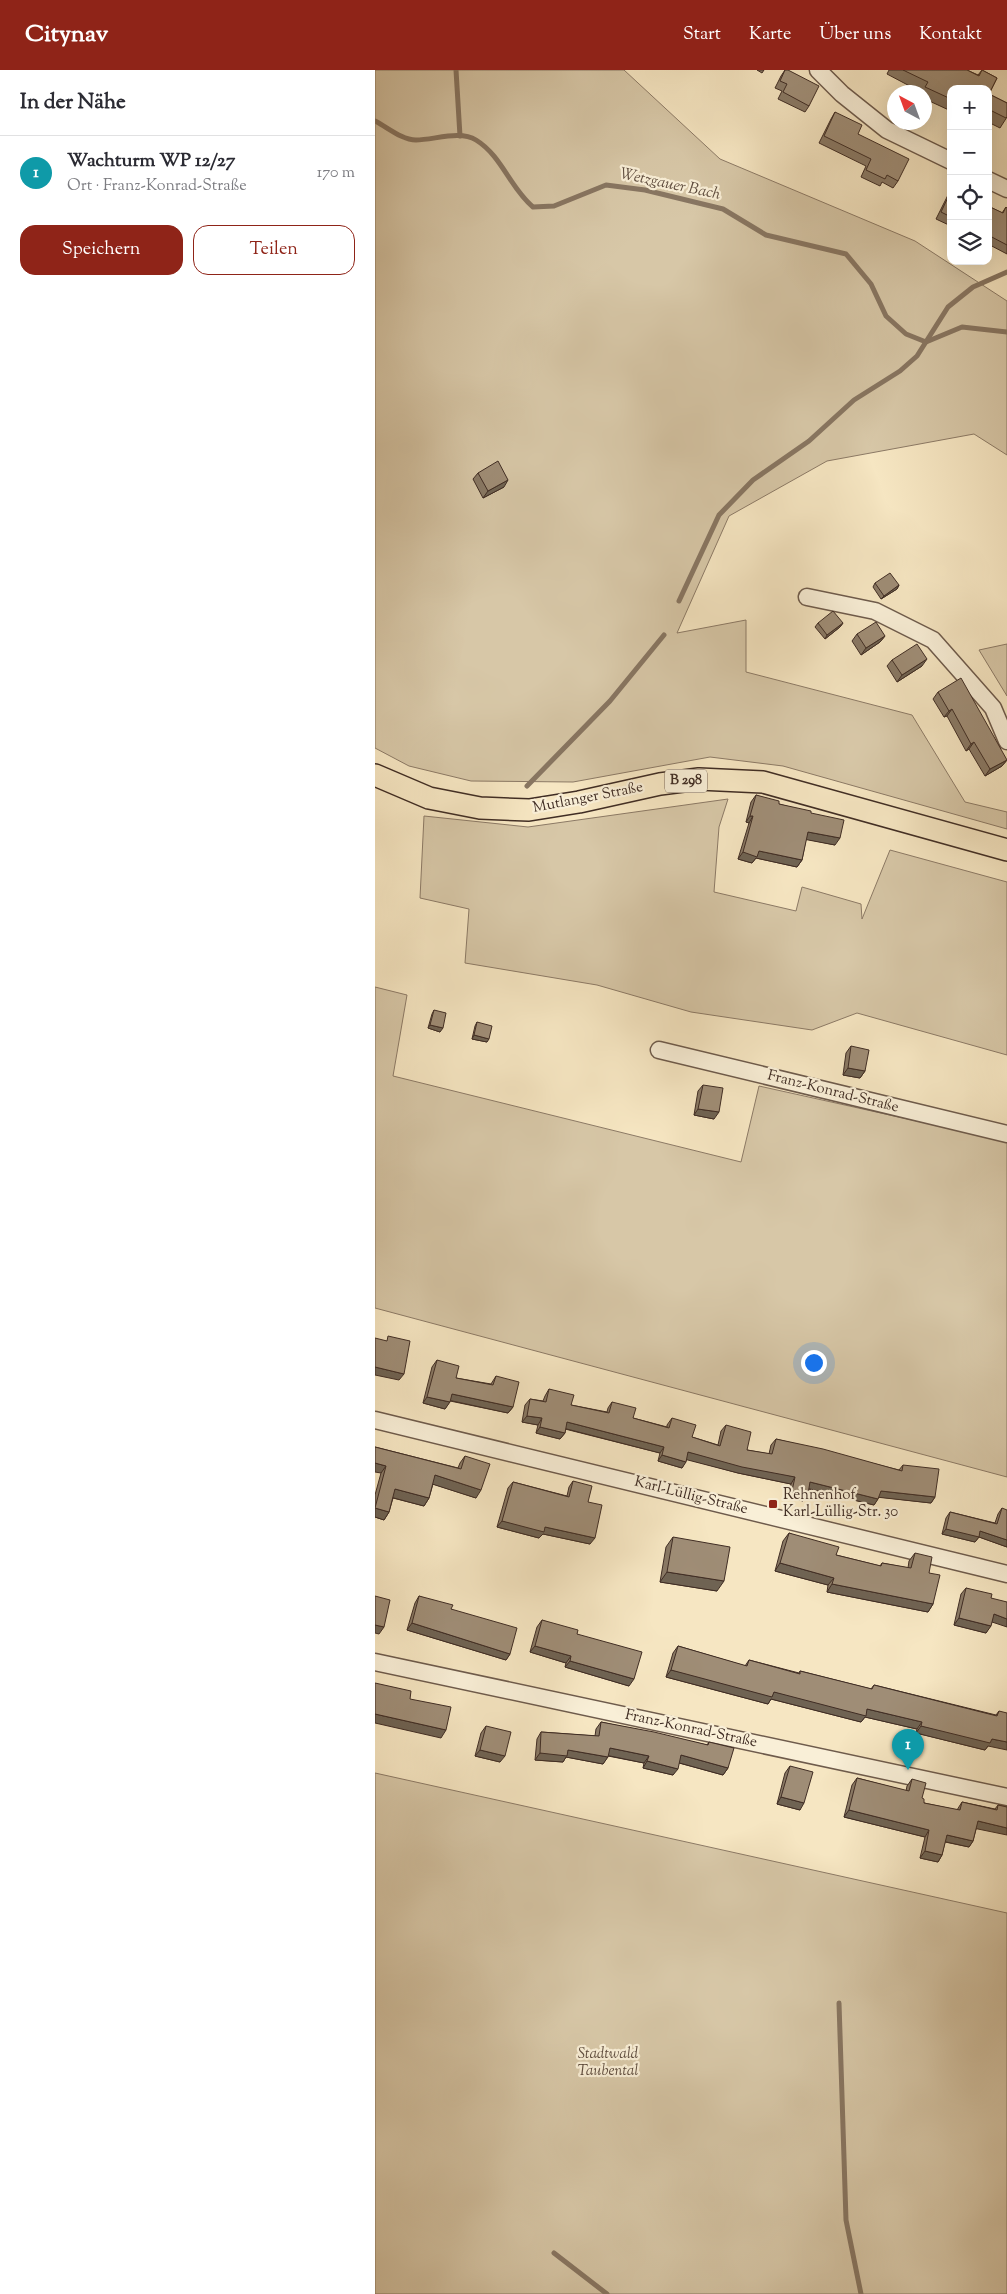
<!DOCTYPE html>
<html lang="de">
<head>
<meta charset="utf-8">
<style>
	:root { --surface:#fff; --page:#f7f7f7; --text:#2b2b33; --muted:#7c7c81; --line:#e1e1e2; --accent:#8f2418 }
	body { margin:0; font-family:"Sorts Mill Goudy",serif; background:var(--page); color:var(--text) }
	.controls { position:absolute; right:15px; top:15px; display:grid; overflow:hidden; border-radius:10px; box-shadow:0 5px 20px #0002 }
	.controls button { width:45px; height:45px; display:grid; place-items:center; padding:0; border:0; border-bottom:1px solid var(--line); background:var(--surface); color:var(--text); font:25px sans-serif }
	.compass { position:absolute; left:512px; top:15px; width:45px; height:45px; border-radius:50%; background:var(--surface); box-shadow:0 5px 20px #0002; rotate:319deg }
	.you { position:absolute; left:438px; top:1292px; width:18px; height:18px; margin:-12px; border:4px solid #fff; border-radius:50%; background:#1a73e8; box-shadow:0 0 0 8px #1a73e833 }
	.badge { display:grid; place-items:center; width:32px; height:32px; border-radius:50%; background:var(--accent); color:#fff; font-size:16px; font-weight:700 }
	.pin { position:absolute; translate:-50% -41px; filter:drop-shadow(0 1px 2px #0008) }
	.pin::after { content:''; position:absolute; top:26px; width:18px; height:15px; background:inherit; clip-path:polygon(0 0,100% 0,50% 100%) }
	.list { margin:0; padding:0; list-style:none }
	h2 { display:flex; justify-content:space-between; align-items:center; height:65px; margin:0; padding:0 20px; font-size:21px }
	h2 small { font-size:16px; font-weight:400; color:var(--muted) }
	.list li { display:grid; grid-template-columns:32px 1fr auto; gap:15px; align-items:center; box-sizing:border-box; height:75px; padding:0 20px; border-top:1px solid var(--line) }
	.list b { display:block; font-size:19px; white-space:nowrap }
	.list p { margin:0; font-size:16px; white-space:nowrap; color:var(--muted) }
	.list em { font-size:16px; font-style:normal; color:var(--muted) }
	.actions { display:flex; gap:10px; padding:15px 20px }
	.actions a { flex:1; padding:11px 0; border:1px solid var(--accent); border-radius:15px; text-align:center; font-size:18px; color:var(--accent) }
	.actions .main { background:var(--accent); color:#fff }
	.icon { flex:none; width:28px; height:28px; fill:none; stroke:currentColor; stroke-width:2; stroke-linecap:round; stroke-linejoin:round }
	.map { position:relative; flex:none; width:632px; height:2224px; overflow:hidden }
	header { display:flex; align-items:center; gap:30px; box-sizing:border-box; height:70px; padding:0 25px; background:var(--accent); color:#fff }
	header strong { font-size:24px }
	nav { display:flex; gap:28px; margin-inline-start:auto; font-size:18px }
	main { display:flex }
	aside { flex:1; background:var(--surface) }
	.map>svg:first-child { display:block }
</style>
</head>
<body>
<header>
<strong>Citynav</strong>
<nav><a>Start</a><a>Karte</a><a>Über uns</a><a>Kontakt</a></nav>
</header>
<main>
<aside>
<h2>In der Nähe<small></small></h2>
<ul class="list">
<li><span class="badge" style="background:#0f9aa8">1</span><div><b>Wachturm WP 12/27</b><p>Ort · Franz-Konrad-Straße</p></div><em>170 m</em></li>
</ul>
<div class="actions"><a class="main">Speichern</a><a>Teilen</a></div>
</aside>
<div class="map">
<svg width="632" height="2224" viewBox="0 0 632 2224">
	<rect width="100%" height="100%" fill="#f6e6c2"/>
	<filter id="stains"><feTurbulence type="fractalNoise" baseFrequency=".004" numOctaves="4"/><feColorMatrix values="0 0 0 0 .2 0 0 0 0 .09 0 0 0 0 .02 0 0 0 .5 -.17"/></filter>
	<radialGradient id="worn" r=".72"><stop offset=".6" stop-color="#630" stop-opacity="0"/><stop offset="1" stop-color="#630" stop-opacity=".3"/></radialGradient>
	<g fill="#d7c7a7" stroke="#8c7a66">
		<path d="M0 0H249L345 89 540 171 632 231V385L599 364 452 391 354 446 302 563 371 550V602L537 645 590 732 632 742V759L408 696 335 687 198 712 96 711 34 696 0 678Z"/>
		<path d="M632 574V626L604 580Z"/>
		<path d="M353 729 344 757 339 822 421 841 427 817 486 834 487 849 515 780 632 812V985L482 943 437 960 316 942 222 915 90 893 94 839 45 828 49 746 153 757Z"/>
		<path d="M0 917 32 925 18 1006 366 1092 384 1016 632 1071V1407L0 1238Z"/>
		<path d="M0 1703 632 1843V2224H0Z"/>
	</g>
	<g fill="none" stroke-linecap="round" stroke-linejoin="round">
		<g stroke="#887662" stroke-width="5">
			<path d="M81 0 85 66"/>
			<path d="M0 51C12 57 27 70 41 70 59 70 85 60 101 70 127 86 135 118 158 137L179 136 231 115 270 120 348 139 391 165 471 184 496 214 511 246 531 264 551 272 587 257 632 262"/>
			<path d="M304 531 344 445 378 410 434 371 479 330 525 301 542 286 573 237 598 217 632 202"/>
			<path d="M152 716 235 631 289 565"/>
			<path d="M464 1933 471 2150 486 2224"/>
			<path d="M179 2183 232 2224"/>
		</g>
		<defs>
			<g id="minor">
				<path d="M443 0 467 24 512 60 576 91"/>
				<path d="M613 110 632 119"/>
				<path d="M432 527 500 541 558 570 618 638 632 671"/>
				<path d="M284 980 632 1064"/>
				<path d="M0 1350 632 1504"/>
				<path d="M0 1592 632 1727"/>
			</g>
			<path id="major" d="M0 705 54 728 105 738 154 740 204 732 285 714 324 709 388 712 632 780"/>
		</defs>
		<use href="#minor" stroke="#6e5b4c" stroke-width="19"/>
		<use href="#major" stroke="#402d24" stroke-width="24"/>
		<use href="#minor" stroke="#f9efd7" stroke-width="16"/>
		<use href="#major" stroke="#f6e6c2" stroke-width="21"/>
	</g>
	<g fill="#897965" stroke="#402d24">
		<path d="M382 0H389L387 3Z"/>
		<path d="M410 0 434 36 430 42 403 29 407 21 400 18 406 6Z"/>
		<path d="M514 0H592L603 5 607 0 622 8 614 24 632 33V47L625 58 613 52V19H576V41L550 29V22H546L512 4Z"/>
		<path d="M460 42 483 64 523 111 518 118 507 112 505 116 486 107 491 96 444 73 456 49Z"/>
		<path d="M576 120V156L561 149 573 125Z"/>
		<path d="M613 136 627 143 631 137 632 138V184L613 174Z"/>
		<path d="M103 403 129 417 108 428 98 409Z"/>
		<path d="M500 513 524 515 522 519 506 529 498 517Z"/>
		<path d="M443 553H468L465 557 450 569 440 557Z"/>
		<path d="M482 564 510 566 505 572 486 585 477 571Z"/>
		<path d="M517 590 547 596 522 612 512 596Z"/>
		<path d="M563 622 632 690 627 696 610 706 594 679 591 681 572 646 569 647 558 629Z"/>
		<path d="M381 725 404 734 436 743 460 775 431 769 427 790 422 797 381 788 377 793 363 789 374 753 371 752 376 732Z"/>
		<path d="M59 940 65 962 53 958 57 944Z"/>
		<path d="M102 952 112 972 97 969 100 956Z"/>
		<path d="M476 976 490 1001 485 1008 468 1005 471 983Z"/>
		<path d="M328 1015 339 1049 319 1045 323 1021Z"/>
		<path d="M62 1290 81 1308 116 1314 121 1306 138 1337 133 1343 75 1331 70 1339 48 1333 57 1297Z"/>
		<path d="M174 1319 196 1335 232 1342 233 1338 237 1332 258 1348 292 1357V1355L297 1348 317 1367 343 1375 346 1361 351 1355 372 1380 394 1384 396 1375 401 1369 524 1400 528 1395 560 1427 556 1433 504 1427 499 1435 434 1419 433 1424 428 1431 412 1427 416 1414 363 1403 312 1389 307 1398 283 1391 285 1383 190 1359V1363L185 1369 161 1363 163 1355 147 1352 150 1335 155 1329 168 1331 170 1326Z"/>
		<path d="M0 1377 83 1398 85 1393 90 1386 101 1428 58 1414 54 1428 49 1436 18 1428 14 1442 9 1450 0 1447V1425L6 1403Z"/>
		<path d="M198 1411 213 1432 215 1474 168 1464 164 1468 122 1457 133 1418 138 1412 192 1426 194 1417Z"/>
		<path d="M627 1438 632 1477 604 1467 600 1472 567 1464 571 1448 575 1442 620 1453 623 1444Z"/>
		<path d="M414 1463 461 1485 505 1496 507 1493 533 1498 534 1491 540 1483 554 1503 558 1534 553 1542 452 1522 453 1515 400 1501 408 1471Z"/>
		<path d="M298 1467 342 1521 285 1512 291 1477Z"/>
		<path d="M591 1518 616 1528 617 1552 611 1563 579 1555 586 1524Z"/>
		<path d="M44 1526 76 1539 135 1584 131 1590 32 1560 40 1533Z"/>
		<path d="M167 1550 202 1564 254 1616 190 1597 191 1593 155 1582 162 1557Z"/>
		<path d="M303 1576 370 1596 374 1590 424 1603 425 1601 496 1619 499 1615 621 1645 624 1641 613 1676 610 1680 541 1663 542 1659 490 1647 486 1652 396 1629 393 1634 291 1607 298 1583Z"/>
		<path d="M226 1652 332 1675 334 1672 353 1698 348 1705 304 1693 298 1705 268 1698 269 1693 233 1686 228 1694 191 1687 188 1692 160 1690 162 1669 166 1662 220 1666 221 1659Z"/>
		<path d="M111 1656 125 1692 100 1686 106 1663Z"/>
		<path d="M415 1696 425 1740 402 1734 410 1703Z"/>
		<path d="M482 1708 531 1721 532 1716 537 1709 549 1733 582 1740 587 1732 620 1739 623 1735 632 1737 601 1759 598 1771 594 1777 570 1772 567 1785 563 1792 545 1788 550 1767 469 1747 477 1715Z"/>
	</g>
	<g fill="#6f6353" stroke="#402d24">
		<path d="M133 410 129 417 108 428 113 421Z"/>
		<path d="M524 515 522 519 506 529 509 526Z"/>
		<path d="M468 553 465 557 450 569 452 565Z"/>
		<path d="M510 566 505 572 486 585 491 578Z"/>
		<path d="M552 589 547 596 522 612 527 605Z"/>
		<path d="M577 639 572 646 569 647 574 641Z"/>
		<path d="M599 672 594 679 591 681 596 674Z"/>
		<path d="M632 690 627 696 610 706 615 699Z"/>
		<path d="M375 746H378L374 753 371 752Z"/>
		<path d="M433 762 465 768 460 775 428 769Z"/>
		<path d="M384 781 427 790 422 797 381 788 377 793 363 789 368 782Z"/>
		<path d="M55 955 68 958 65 962 53 958Z"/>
		<path d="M99 965 114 969 112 972 97 969Z"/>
		<path d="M473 998 490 1001 485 1008 468 1005Z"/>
		<path d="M323 1039 344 1042 339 1049 319 1045Z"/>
		<path d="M0 1297 29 1304 24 1310 0 1305Z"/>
		<path d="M77 1324 138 1337 133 1343 73 1330Z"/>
		<path d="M52 1327 75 1332 70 1339 48 1333Z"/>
		<path d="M152 1346 167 1348 163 1355 147 1352Z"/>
		<path d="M192 1352 289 1377 285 1383 188 1358Z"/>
		<path d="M165 1357 190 1363 185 1369 161 1363Z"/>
		<path d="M313 1382 420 1407 416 1414 363 1403 309 1389Z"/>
		<path d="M287 1385 311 1392 307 1398 283 1391Z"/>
		<path d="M0 1393 11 1396 6 1403 0 1402Z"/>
		<path d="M60 1405 106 1420 101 1428 54 1413Z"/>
		<path d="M435 1412 503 1429 499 1435 431 1418Z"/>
		<path d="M20 1419 54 1428 49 1436 15 1427Z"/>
		<path d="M417 1421 433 1424 428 1431 412 1427Z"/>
		<path d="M506 1421 560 1427 556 1433 501 1427Z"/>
		<path d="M0 1438 14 1442 9 1450 0 1447Z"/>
		<path d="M127 1451 170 1457 220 1468 215 1474 168 1464 164 1468 122 1457Z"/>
		<path d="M571 1459 605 1461 632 1470V1477L604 1467 600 1472 567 1464Z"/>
		<path d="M405 1493 459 1508 453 1515 400 1501Z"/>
		<path d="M292 1502 349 1511 342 1521 285 1512Z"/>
		<path d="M457 1514 558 1534 553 1542 452 1522Z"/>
		<path d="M619 1544 632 1549V1557L614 1551Z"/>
		<path d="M584 1548 616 1556 611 1563 579 1555Z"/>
		<path d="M37 1553 135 1584 131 1590 32 1560Z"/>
		<path d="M0 1555 9 1557 4 1564 0 1563Z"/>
		<path d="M160 1576 196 1586 191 1593 155 1582Z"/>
		<path d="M195 1591 259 1609 254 1616 190 1597Z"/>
		<path d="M296 1600 399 1622 492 1639 547 1652 542 1659 490 1647 486 1652 396 1629 393 1634 291 1607Z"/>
		<path d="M0 1644 71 1660 66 1668 0 1653Z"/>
		<path d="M546 1656 617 1669 632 1672V1680L613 1676 610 1680 541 1663Z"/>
		<path d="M235 1678 274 1686 269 1693 230 1685Z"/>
		<path d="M105 1680 130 1686 125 1692 100 1686Z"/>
		<path d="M193 1680 233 1687 228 1694 191 1687 188 1692 160 1690 165 1683Z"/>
		<path d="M306 1685 353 1698 348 1705 301 1692Z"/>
		<path d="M272 1691 303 1699 298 1705 268 1698Z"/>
		<path d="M406 1727 429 1733 425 1740 402 1734Z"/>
		<path d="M474 1740 554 1760 550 1767 469 1747Z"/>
		<path d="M603 1751 632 1758V1765L598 1758Z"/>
		<path d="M572 1765 598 1771 594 1777 567 1771Z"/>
		<path d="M550 1781 567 1785 563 1792 545 1788Z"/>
	</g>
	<g fill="#9f8d76" stroke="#402d24">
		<path d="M410 0H413L444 16 434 36 408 22 412 14 405 11Z"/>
		<path d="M528 0H592L604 6 607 0 622 8 614 24 632 33V47L631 48 613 39V19H576V29L550 17 553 12Z"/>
		<path d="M460 42 487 55 483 64 534 89 523 111 512 105 510 109 491 100 496 89 449 66Z"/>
		<path d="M576 121V147L566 142Z"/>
		<path d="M613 136 628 143 631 137 632 138V175L613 165Z"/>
		<path d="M123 391 133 410 113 421 103 403Z"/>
		<path d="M515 503 524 515 509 526 500 513Z"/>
		<path d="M458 541 468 553 452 565 443 553Z"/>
		<path d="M501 552 510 566 491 578 482 564Z"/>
		<path d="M542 574 552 589 527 605 517 590Z"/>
		<path d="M586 608 632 690 615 699 599 672 596 674 577 639 574 641 563 622Z"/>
		<path d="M381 725 404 731V734L436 741V743L469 750 465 768 433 762 427 790 384 781 382 787 368 782 378 746H375Z"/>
		<path d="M59 940 71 943 68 958 55 955Z"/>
		<path d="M102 952 117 956 114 969 99 965Z"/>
		<path d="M476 976 494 980 490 1001 473 998Z"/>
		<path d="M328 1015 348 1018 344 1042 323 1039Z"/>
		<path d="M13 1266 35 1271 29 1304 0 1297V1268L12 1271Z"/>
		<path d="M62 1290 84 1296 81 1308 118 1315 121 1306 144 1312 138 1337 77 1324 75 1332 52 1327Z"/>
		<path d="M174 1319 199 1325 196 1335 234 1343 237 1332 261 1338 258 1348 294 1358 297 1348 321 1355 317 1367 345 1376 351 1355 376 1362 372 1380 397 1384 401 1369 448 1379 527 1401 528 1395 564 1399 560 1427 506 1421 503 1429 435 1412 433 1424 417 1421 420 1407 367 1397 313 1382 311 1392 287 1385 289 1377 192 1352 190 1363 165 1357 167 1348 152 1346 155 1329 171 1332Z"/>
		<path d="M0 1377 86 1399 90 1386 115 1394 106 1420 60 1405 54 1428 20 1419 14 1442 0 1438 11 1396 0 1393Z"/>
		<path d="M198 1411 217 1416 213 1432 227 1435 220 1468 170 1457 169 1462 127 1451 138 1412 194 1427Z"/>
		<path d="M627 1438 632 1440V1470L605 1461 604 1467 571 1459 575 1442 622 1454Z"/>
		<path d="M414 1463 464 1477 461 1485 506 1496 507 1493 536 1498 540 1483 557 1487 554 1503 565 1505 558 1534 457 1514 459 1508 405 1493Z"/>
		<path d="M298 1467 355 1477 349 1511 292 1502Z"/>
		<path d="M591 1518 617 1524 616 1528 632 1532V1549L619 1544 616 1556 584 1548Z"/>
		<path d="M0 1526 15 1530 9 1557 0 1555Z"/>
		<path d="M44 1526 78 1535 76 1539 142 1558 135 1584 37 1553Z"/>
		<path d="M167 1550 203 1560 202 1564 267 1582 259 1609 195 1591 196 1586 160 1576Z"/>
		<path d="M303 1576 372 1596 374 1590 425 1604V1601L497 1619 499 1615 622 1646 624 1641 632 1643V1672L617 1669 615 1673 546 1656 547 1652 492 1639 491 1646 399 1622 397 1627 296 1600Z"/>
		<path d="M0 1613 36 1621 35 1629 76 1637 71 1660 0 1644Z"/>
		<path d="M226 1652 279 1662 333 1675 334 1672 359 1678 353 1698 306 1685 303 1699 272 1691 274 1686 235 1678 233 1687 193 1680 192 1686 165 1683 166 1662 224 1666Z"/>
		<path d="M111 1656 136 1662 130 1686 105 1680Z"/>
		<path d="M415 1696 438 1702 429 1733 406 1727Z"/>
		<path d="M482 1708 534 1721 537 1709 551 1713 547 1728 549 1729V1733L585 1740 587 1732 622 1740 623 1735 632 1737V1758L603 1751 598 1771 572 1765 567 1785 550 1781 554 1760 474 1740Z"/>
	</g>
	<rect fill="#8f2418" stroke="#f9efd7" stroke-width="2" x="393" y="1429" width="10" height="10" rx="2.5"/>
	<g text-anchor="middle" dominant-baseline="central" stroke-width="4.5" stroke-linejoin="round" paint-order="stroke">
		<rect fill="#f9efd7" stroke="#78675a" stroke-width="1" x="290" y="699.5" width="42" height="23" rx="4"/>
		<g font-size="14" font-weight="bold" fill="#402d24">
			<text x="311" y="711">B 298</text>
		</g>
		<g font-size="15" fill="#402d24" stroke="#f9efd7">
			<text transform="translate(213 728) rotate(-11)">Mutlanger Straße</text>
			<text transform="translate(458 1022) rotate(14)">Franz-Konrad-Straße</text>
			<text transform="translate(316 1426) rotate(14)">Karl-Lüllig-Straße</text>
			<text transform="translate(316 1659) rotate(12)">Franz-Konrad-Straße</text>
		</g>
		<g font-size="15" fill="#402d24" stroke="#f9efd7" text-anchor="start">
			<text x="408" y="1425">Rehnenhof<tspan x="408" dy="17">Karl-Lüllig-Str. 30</tspan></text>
		</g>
		<g font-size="15" font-style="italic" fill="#5e4c3e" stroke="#f9efd7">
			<text x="233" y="1984">Stadtwald<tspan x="233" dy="17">Taubental</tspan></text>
		</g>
		<g font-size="16" font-style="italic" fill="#5e4c3e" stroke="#f9efd7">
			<text transform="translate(295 115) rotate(12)">Wetzgauer Bach</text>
		</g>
	</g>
	<rect width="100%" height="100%" filter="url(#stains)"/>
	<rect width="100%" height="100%" fill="url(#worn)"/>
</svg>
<div class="controls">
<button>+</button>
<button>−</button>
<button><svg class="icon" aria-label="locate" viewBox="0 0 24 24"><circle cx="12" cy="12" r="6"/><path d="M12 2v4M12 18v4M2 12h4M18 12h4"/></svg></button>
<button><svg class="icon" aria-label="layers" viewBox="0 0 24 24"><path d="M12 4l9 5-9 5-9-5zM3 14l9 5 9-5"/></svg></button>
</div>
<svg class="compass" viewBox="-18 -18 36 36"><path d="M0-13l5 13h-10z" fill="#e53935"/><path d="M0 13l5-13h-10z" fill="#7c7c81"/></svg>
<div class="you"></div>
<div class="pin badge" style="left:533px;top:1700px;background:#0f9aa8">1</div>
</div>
</main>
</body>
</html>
